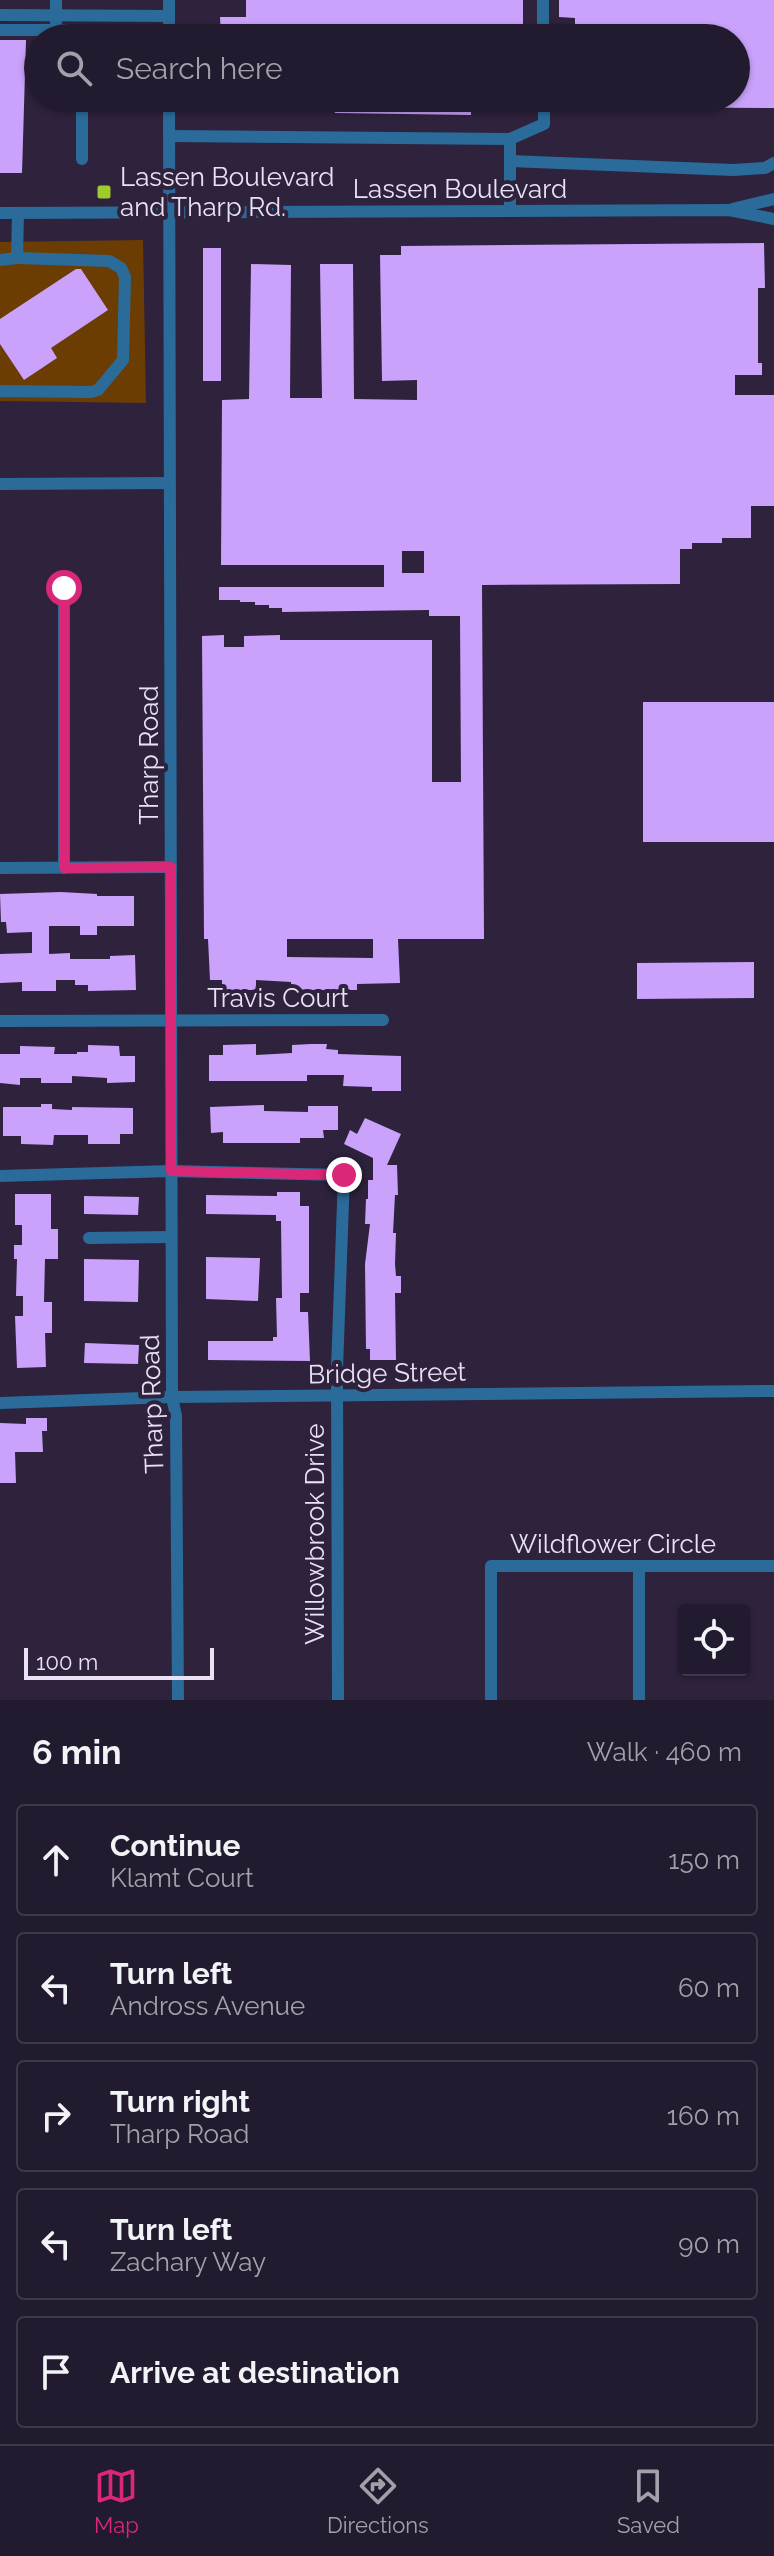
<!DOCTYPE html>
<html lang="en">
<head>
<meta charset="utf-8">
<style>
	:root { --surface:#221a2e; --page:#2a2336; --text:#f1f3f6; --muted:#a2a1aa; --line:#3f384a; --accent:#db2777 }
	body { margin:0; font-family:Raleway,sans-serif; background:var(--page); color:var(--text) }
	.controls { position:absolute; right:24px; bottom:24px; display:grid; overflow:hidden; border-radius:8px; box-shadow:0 2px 6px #0004 }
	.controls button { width:72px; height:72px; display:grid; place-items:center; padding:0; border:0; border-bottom:2px solid var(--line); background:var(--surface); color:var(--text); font:40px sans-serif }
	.scale { position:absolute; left:24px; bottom:20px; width:190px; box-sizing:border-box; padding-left:8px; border:4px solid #e9e1f4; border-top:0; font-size:22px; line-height:28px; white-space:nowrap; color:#e9e1f4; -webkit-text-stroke:6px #2e223d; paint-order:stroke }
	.stop { position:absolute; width:24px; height:24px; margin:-18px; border:6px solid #db2777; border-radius:50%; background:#fff }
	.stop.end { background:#db2777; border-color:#fff; box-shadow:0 2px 8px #0008 }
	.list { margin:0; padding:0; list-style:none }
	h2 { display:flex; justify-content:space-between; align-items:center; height:104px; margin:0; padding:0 32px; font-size:34px }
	h2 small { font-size:26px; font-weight:400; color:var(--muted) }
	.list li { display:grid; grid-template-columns:52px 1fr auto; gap:24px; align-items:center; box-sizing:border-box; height:112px; margin:0 16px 16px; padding:0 16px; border:2px solid var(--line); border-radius:8px }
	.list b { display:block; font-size:30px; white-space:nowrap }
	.list p { margin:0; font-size:26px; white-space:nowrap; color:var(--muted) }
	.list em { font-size:26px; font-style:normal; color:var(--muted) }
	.icon { flex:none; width:44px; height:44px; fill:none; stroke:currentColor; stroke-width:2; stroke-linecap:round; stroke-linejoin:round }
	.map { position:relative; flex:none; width:774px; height:1700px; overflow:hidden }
	.search { position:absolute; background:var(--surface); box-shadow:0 2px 6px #0004; left:24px; right:24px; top:24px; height:88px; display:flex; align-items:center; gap:20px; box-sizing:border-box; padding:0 28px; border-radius:44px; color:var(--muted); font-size:30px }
	.sheet { height:744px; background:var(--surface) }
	nav { display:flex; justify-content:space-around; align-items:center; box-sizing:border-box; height:112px; border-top:2px solid var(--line); background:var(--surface); font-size:22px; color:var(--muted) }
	nav a { display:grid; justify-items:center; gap:4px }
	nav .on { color:var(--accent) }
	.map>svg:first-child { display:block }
</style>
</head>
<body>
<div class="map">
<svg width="774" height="1700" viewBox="0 0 774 1700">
	<rect width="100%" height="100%" fill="#2e223d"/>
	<path fill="#6b3d03" d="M143 240 146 403 0 401V242Z"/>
	<g fill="#caa2fb" fill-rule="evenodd">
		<path d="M246 0H523V38H221L220 17H246Z"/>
		<path d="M559 0H774V108L627 107V98H736V38H575V18L559 17Z"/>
		<path d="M0 40H26L22 173H0Z"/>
		<path d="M332 98H471V115L335 113Z"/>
		<path d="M764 243 765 288H758V363H762V375H735V395H774V506H751V538H722V543H692V549H680V584L482 585 484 939H398L400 983 357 984V990H314L291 989V982L256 980V990H222V980H210L208 939H204L202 636 224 635V647H244V636L280 635V640H432V782H461L460 616H429V610L282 612V608H269V605H255V602H240V600H219V587H384V565H221L222 400 249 399 251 264 291 265 290 398H322L320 264H353L354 399 417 400V380L382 381 380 255H401V246ZM402 551H424V573H402ZM287 939H373V958L287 957Z"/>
		<rect x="203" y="248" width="18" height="133"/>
		<path d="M76 269H81L108 310 51 348 57 358 24 380 0 344V319Z"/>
		<rect x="643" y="702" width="131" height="140"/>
		<path d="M61 892 97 894V896H134V926H97V935H80V926H49V954L70 953V959H110V956L135 955 136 990 88 991V985H75V980H56V991H22V982L0 983V954L32 953V932L7 933 6 922H1L0 894Z"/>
		<path d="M754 962V998L637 999V963Z"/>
		<path d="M256 1044V1055L292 1053V1045L311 1044H327L326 1049 338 1050V1054L401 1056V1091H372V1087L343 1086 344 1075H307V1081H209V1055H223V1045Z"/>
		<path d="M88 1045 119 1046 120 1056H135V1082L107 1083V1078L72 1076V1083H41V1078H20V1085L0 1083V1054H20V1046L55 1047 54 1054H77V1052H88Z"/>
		<path d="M41 1104H52V1109L72 1110V1107L133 1108V1134H120V1144H88V1135H54L53 1145 21 1144V1136H3V1107H41Z"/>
		<path d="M264 1105V1111L308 1112V1106H338V1130H323L324 1138H300V1143H223V1132L211 1133 210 1107Z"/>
		<path d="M365 1118 401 1134 387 1165H397L398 1195H395L393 1233H396L395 1264 396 1276H401V1293H395L396 1360H370V1349H366L365 1264 370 1224H365L366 1199H368V1180H373V1158L344 1144 350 1130 357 1134Z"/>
		<path d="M277 1192H300V1206H309V1293H300V1312H308L310 1361 208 1360V1341H273V1337H277L276 1298H282L281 1221H276V1215L206 1214V1195L277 1196Z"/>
		<path d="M15 1194H51V1229H58V1259H45L44 1302H52V1333H45L46 1367 17 1368 15 1316H23V1296H16L17 1259H14V1245H22V1225H15Z"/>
		<path d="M84 1196 139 1197 138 1215 84 1214Z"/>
		<path d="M206 1257 260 1258 258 1301 206 1299Z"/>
		<path d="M84 1259 139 1260 138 1302 84 1301Z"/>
		<path d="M85 1343 139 1345 138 1364 84 1363Z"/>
		<path d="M26 1418H47V1431H42L43 1452H15L16 1483H0V1423L26 1424Z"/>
	</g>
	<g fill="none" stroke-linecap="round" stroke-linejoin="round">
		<g stroke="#2b6b9a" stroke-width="12">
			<path d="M56 0V23"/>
			<path d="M543 0V38"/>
			<path d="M0 15 169 16"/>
			<path d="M169 23V0"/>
			<path d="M0 30H169"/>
			<path d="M82 98V159"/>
			<path d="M169 98 172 1397 176 1416 178 1700"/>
			<path d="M169 136 510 139"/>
			<path d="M510 161 733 170 765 168 774 163"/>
			<path d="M732 209 774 199"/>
			<path d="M510 211V139L544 124V98"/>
			<path d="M0 213 729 210 774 219"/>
			<path d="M0 260 17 258 18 213"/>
			<path d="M0 391 91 392 98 390 123 360 125 277 121 268 109 261 17 258"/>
			<path d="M0 484 169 483"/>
			<path d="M0 868 171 867"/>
			<path d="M64 868V588"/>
			<path d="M0 1021 383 1020"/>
			<path d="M0 1176 171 1171 344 1175 337 1369 338 1700"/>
			<path d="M89 1238 171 1237"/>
			<path d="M0 1403 172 1397 774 1391"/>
			<path d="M639 1566V1700"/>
			<path d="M491 1700V1566H774"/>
		</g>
	</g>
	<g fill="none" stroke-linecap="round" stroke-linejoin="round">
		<path stroke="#db2777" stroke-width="10" d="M64 588V868L171 867V1171L344 1175"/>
	</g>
	<rect fill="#9fca2d" stroke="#2e223d" stroke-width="3" x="96" y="184" width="16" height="16" rx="4"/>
	<g text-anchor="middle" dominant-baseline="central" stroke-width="8" stroke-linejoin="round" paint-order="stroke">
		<g font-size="26" fill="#e9e1f4" stroke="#2e223d" text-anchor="start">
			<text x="120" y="177">Lassen Boulevard<tspan x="120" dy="30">and Tharp Rd.</tspan></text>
		</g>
		<g font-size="26" fill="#e9e1f4" stroke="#2e223d">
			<text x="460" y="189">Lassen Boulevard</text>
			<text transform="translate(149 755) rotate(-90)">Tharp Road</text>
			<text x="278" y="998">Travis Court</text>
			<text transform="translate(387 1373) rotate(-1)">Bridge Street</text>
			<text transform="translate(152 1404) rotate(-92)">Tharp Road</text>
			<text transform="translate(315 1534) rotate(-90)">Willowbrook Drive</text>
			<text x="613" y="1544">Wildflower Circle</text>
		</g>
	</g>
</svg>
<div class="controls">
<button><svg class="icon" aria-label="locate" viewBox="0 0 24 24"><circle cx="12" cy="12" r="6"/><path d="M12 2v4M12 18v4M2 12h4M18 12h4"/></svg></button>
</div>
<div class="scale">100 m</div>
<div class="stop" style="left:64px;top:588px"></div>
<div class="stop end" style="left:344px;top:1175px"></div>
<div class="search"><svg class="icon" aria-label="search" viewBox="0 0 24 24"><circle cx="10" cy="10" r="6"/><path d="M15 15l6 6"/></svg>Search here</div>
</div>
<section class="sheet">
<h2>6 min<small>Walk · 460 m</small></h2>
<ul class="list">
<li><svg class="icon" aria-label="ahead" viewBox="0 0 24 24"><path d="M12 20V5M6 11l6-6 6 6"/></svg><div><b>Continue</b><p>Klamt Court</p></div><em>150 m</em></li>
<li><svg class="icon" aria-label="left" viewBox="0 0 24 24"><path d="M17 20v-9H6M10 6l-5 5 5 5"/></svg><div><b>Turn left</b><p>Andross Avenue</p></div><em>60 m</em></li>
<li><svg class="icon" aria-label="right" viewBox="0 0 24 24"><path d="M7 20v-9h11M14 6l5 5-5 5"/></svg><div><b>Turn right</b><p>Tharp Road</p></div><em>160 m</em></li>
<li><svg class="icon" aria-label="left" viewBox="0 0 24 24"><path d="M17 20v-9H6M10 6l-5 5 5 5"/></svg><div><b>Turn left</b><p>Zachary Way</p></div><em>90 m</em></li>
<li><svg class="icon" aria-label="arrive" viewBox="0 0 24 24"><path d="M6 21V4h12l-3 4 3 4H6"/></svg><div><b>Arrive at destination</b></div></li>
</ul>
</section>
<nav>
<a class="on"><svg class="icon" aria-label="map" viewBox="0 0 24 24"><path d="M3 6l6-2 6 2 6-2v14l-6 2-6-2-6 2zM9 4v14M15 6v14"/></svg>Map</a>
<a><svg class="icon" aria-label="directions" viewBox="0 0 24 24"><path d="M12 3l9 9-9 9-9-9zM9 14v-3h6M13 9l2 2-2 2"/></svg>Directions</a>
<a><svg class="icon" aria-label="saved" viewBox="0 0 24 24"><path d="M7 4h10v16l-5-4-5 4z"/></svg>Saved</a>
</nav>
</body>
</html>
